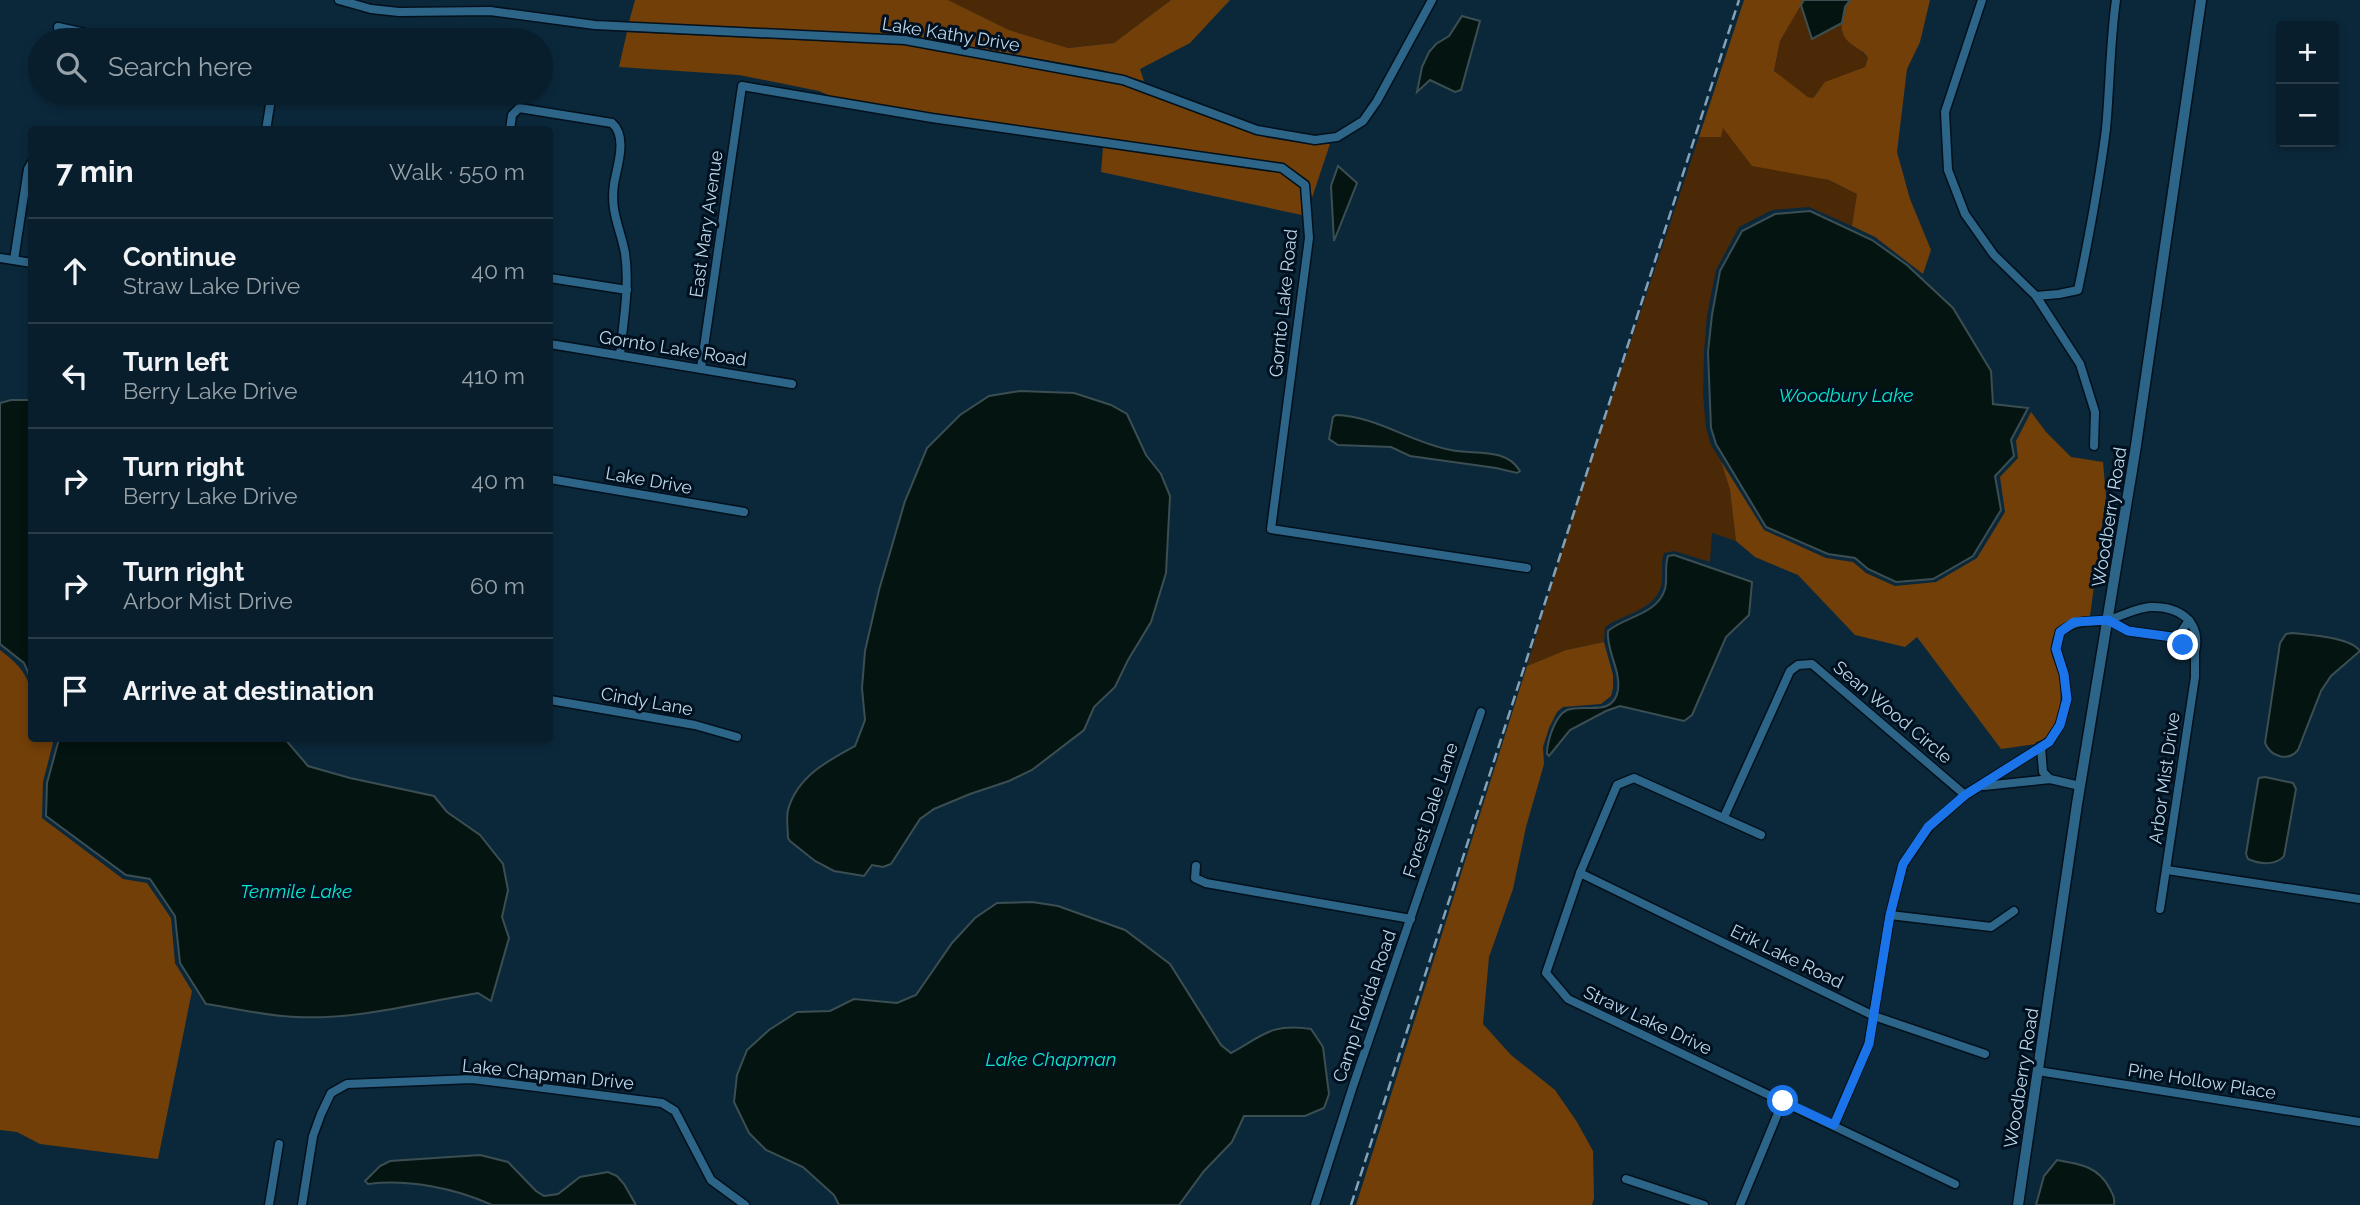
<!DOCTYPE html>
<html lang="en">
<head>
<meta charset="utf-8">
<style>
	:root { --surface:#081e2c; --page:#112734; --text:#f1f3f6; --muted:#98a2a9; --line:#293c48 }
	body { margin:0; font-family:Raleway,sans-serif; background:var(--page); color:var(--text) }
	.controls { position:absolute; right:21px; top:21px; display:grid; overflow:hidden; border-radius:7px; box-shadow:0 4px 10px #0003 }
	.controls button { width:63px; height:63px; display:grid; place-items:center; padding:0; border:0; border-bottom:2px solid var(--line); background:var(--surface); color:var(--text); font:35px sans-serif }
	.stop { position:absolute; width:21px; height:21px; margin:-16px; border:5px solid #1a73e8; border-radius:50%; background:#fff }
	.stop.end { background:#1a73e8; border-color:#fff; box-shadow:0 2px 7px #0008 }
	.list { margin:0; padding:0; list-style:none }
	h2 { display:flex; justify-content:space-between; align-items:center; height:91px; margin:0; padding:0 28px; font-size:30px }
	h2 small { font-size:23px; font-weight:400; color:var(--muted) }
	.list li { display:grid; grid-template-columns:46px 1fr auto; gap:21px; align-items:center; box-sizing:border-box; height:105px; padding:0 28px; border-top:2px solid var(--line) }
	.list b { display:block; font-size:26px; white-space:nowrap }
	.list p { margin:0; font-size:23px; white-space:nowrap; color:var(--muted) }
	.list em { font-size:23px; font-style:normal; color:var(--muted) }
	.icon { flex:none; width:38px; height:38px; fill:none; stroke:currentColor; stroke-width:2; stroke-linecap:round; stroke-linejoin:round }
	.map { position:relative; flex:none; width:2360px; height:1205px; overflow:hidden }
	.search { position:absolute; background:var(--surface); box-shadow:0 4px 10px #0003; left:28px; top:28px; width:525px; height:77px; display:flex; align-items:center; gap:18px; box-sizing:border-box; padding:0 24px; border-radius:38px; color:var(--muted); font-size:26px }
	.panel { position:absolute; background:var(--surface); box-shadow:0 4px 10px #0003; left:28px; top:126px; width:525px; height:616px; border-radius:7px }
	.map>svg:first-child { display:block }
</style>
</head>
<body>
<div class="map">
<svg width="2360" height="1205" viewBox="0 0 2360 1205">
	<rect width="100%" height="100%" fill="#0b283b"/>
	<g fill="#4b2907">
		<path d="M948 0H1171L1114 43 1067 48 1009 30Z"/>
		<path d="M1801 5 1812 39 1842 23V32L1868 58 1865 67C1846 76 1824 78 1813 98L1808 97 1774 72 1780 41Z"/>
		<path d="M1722 127 1801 173 1829 180 1858 194 1852 226 1809 207 1772 210 1739 227 1716 270 1707 315 1704 352 1703 394 1706 428 1711 445 1721 461 1730 490 1736 541 1712 533 1710 562 1674 551 1664 553C1660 564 1664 575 1661 586 1654 611 1623 614 1605 627L1604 642 1566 650 1527 666 1575 509 1699 137H1721Z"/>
	</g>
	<g fill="#723f08">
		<path d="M635 0H948L1009 30 1068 48 1114 43 1171 0H1230L1190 43 1140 69 1144 81 1102 70 905 35 629 22Z"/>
		<path d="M1744 0H1804L1780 41 1774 71 1808 97 1813 98 1825 82 1865 67 1868 58C1863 49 1852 47 1846 39 1837 28 1843 10 1850 0H1930L1920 42 1907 69 1897 152 1910 199 1931 250 1923 274 1875 237 1852 226 1857 194 1829 180 1752 166 1723 128 1721 137H1699Z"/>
		<path d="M627 32 904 45 1122 85 1268 138 1308 144H1330L1312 198 1309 181 1283 163 932 113 831 96 819 91 739 75 619 67Z"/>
		<path d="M1103 147 1280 172 1300 187 1302 215 1101 172Z"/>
		<path d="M2031 412 2046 432 2071 457 2103 462 2106 496 2090 616 2073 618 2057 628C2054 633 2051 642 2051 649 2051 658 2057 666 2059 675 2063 695 2061 737 2036 742L2035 744 2001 749 1917 637 1905 647 1855 635 1798 575 1755 557 1736 541 1730 490 1721 461 1764 530 1826 558 1853 562 1866 573 1895 586 1936 582 1977 558 2005 512 2000 477 2018 458 2016 441Z"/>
		<path d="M1604 642 1613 675V688L1611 696 1601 704 1563 707 1557 712 1549 728 1543 747 1544 764 1526 827 1513 889 1489 957 1483 1024 1511 1055 1555 1090 1577 1122 1593 1151 1594 1198 1592 1205H1356L1527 666 1566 650Z"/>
		<path d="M0 650C38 678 32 695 32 738L54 739 43 782 42 818 123 879 147 883 171 918 175 963 192 991 158 1159 40 1144 17 1132 0 1130Z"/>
	</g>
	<g fill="#041411" stroke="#3b4e52" stroke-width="2">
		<path d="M1804 0H1850L1845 7 1842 23 1812 39 1801 5Z"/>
		<path d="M1462 16 1480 21 1461 90 1455 92 1430 80 1417 92 1422 67 1429 52 1436 44 1449 36Z"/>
		<path d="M1338 166 1357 183 1334 241 1331 186Z"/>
		<path d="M1810 211 1872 240 1907 265 1953 308 1991 371 1993 404 2028 408 2011 440 2014 456 1995 476 2001 510 1973 556 1933 579 1896 582 1868 569 1855 558 1828 554 1766 527 1716 444 1711 428 1708 352 1712 315 1720 271 1742 231 1775 214Z"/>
		<path d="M1020 391 1074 393 1111 405 1127 414 1146 455 1161 474 1170 496 1166 573 1151 622 1128 660 1115 687 1094 707 1084 730 1032 770 1009 781 970 794 934 809 920 819 891 864 883 867 872 865 864 876 834 871 815 861 790 841 788 838C788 829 786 818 788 810 797 777 827 761 855 746L865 720 862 688 865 651 879 590 905 501 927 448 960 415 989 396Z"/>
		<path d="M11 400H31V679L24 663 0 644V403Z"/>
		<path d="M1336 415C1376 416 1412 443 1451 450 1474 455 1506 447 1520 471L1517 473 1496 468 1410 456 1391 447 1338 445 1329 439 1333 417Z"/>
		<path d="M1674 555 1752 582 1749 615 1726 637 1692 715 1684 721 1620 706 1606 711 1570 730 1549 756 1547 754C1547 743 1554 716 1567 710 1584 703 1613 718 1618 690 1621 670 1606 651 1608 631 1626 616 1657 615 1665 589 1668 578 1664 567 1668 556Z"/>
		<path d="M2292 633C2310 635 2350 637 2360 651L2331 676 2321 691 2298 750C2288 762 2271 757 2265 743L2280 643 2286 634Z"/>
		<path d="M59 739H285L308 766 350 778 434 796 447 812 480 835 503 864 508 890 502 917 509 938 491 1001 478 993C418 1003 357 1020 296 1017 266 1016 235 1008 206 1004L180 963 175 916 150 879 126 875 46 816 47 783Z"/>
		<path d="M2265 777 2293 783 2296 789 2284 856C2276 866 2259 864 2248 859L2246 854 2258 781 2259 778Z"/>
		<path d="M1032 902 1058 906 1125 930 1170 964 1221 1045 1231 1053C1264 1035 1271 1023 1311 1029L1323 1047 1329 1094 1324 1108 1305 1116H1244L1232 1142 1204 1171 1179 1205H839L834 1195 803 1167 766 1150 749 1133 734 1102 737 1075 747 1050 769 1030 797 1012 830 1011 854 999 897 1003 916 995 952 943 975 918 997 903Z"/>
		<path d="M480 1155 508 1162 536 1191 544 1196 558 1194 580 1177 608 1172 617 1176 624 1184 636 1205H492C455 1188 408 1179 368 1184L365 1181 380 1166 390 1161Z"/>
		<path d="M2057 1160C2081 1164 2099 1167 2110 1189 2113 1195 2115 1198 2114 1205H2036L2044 1176Z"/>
	</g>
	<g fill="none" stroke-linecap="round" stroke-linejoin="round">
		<defs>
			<g id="minor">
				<path d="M339 0 371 9 399 12 490 11 595 25 905 40 1123 80 1257 130 1315 140 1337 137 1363 121 1377 101 1432 0"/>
				<path d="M1982 0 1945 112 1948 170 1965 214 1994 255 2036 296 2080 364 2095 412 2094 446"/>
				<path d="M58 27 90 34 104 40"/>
				<path d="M266 130 272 93"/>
				<path d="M510 130 512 115 519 108 612 123C628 137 617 166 614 184 610 212 620 227 625 253 630 287 623 322 620 355"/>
				<path d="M0 258 32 263"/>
				<path d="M14 260 28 169 32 162"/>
				<path d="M550 278 627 290"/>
				<path d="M2036 296 2059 294 2078 290C2089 237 2099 183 2106 129 2110 86 2110 43 2116 0"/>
				<path d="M550 344 792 384"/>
				<path d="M701 368 742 86 932 118 1282 168 1305 185 1309 238 1271 529 1527 568"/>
				<path d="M550 479 744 512"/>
				<path d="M2176 640 2189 620"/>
				<path d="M550 700 695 725 737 737"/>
				<path d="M2041 747 2043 772 2050 779"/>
				<path d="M1984 786 2050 779 2080 786"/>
				<path d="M1724 817 1790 671 1798 665 1812 664 1965 795"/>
				<path d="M1761 835 1634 778 1617 785 1580 873 1546 973 1568 999 1955 1184"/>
				<path d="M1196 866 1195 878 1206 883 1411 919"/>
				<path d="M2167 870 2360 899"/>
				<path d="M1580 873 1874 1016 1985 1054"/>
				<path d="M2160 909 2195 677V652"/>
				<path d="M1890 915 1991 927 2014 911"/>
				<path d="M2038 1071 2360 1122"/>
				<path d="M1834 1125 1869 1043 1890 915 1903 864 1929 827 1965 795 2049 742 2060 725 2067 699 2064 674 2056 649 2060 632C2080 618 2085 623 2107 620 2121 617 2135 608 2150 607 2179 606 2202 621 2195 652L2172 637 2128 631 2108 619"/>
				<path d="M1626 1179 1704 1205"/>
				<path d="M269 1205 279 1144"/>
				<path d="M302 1205 313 1136 321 1114 331 1093 347 1084 472 1079 662 1103 675 1111 711 1180 745 1205"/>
				<path d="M1315 1205 1353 1086 1481 712"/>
				<path d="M1740 1205 1783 1101"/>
			</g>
			<path id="tertiary" d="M2018 1205 2077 804 2135 452 2201 0"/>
		</defs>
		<use href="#minor" stroke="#02101b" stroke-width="11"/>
		<use href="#tertiary" stroke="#02101b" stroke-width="13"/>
		<use href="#minor" stroke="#2d6589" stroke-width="8"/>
		<use href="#tertiary" stroke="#2d6589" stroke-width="10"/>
		<path stroke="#85a1b5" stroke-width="2.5" stroke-dasharray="10 5" stroke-linecap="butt" d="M1351 1205 1739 0"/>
	</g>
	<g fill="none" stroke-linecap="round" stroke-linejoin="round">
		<path stroke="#1a73e8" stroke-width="9" d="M1783 1101 1834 1125 1869 1044 1890 915 1903 864 1928 827 1965 795 2049 742 2060 725 2067 699 2064 674 2056 649 2060 632 2074 622 2108 620 2128 631 2172 637 2183 645"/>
	</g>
	<g text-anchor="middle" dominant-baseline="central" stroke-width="6" stroke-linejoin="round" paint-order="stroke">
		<g font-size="18" fill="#bbd7eb" stroke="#00101f">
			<text transform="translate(951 34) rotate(9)">Lake Kathy Drive</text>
			<text transform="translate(706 224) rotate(-82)">East Mary Avenue</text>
			<text transform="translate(1283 303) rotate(-84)">Gornto Lake Road</text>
			<text transform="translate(673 348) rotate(9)">Gornto Lake Road</text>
			<text transform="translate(649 480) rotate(10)">Lake Drive</text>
			<text transform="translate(2109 517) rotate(-81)">Woodberry Road</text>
			<text transform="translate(647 701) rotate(10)">Cindy Lane</text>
			<text transform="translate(1893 712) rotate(40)">Sean Wood Circle</text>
			<text transform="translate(2164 778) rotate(-82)">Arbor Mist Drive</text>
			<text transform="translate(1430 810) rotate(-72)">Forest Dale Lane</text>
			<text transform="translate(1787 956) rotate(26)">Erik Lake Road</text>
			<text transform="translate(1364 1006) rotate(-71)">Camp Florida Road</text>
			<text transform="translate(1648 1020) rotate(25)">Straw Lake Drive</text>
			<text transform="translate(548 1074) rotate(6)">Lake Chapman Drive</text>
			<text transform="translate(2021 1078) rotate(-81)">Woodberry Road</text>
			<text transform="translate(2202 1081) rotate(9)">Pine Hollow Place</text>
		</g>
		<g font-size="19" font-style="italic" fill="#0be4c9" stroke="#00101f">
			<text x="1846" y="395">Woodbury Lake</text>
			<text x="296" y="891">Tenmile Lake</text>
			<text x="1051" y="1059">Lake Chapman</text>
		</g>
	</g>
</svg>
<div class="controls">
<button>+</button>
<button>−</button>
</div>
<div class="stop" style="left:1783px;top:1101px"></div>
<div class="stop end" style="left:2183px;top:645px"></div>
<div class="search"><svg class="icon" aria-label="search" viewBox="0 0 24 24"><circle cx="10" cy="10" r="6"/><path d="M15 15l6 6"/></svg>Search here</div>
<section class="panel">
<h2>7 min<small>Walk · 550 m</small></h2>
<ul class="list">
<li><svg class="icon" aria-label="ahead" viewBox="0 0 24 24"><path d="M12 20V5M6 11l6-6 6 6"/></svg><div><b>Continue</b><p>Straw Lake Drive</p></div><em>40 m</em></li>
<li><svg class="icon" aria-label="left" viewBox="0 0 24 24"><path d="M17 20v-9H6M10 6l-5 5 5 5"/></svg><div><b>Turn left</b><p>Berry Lake Drive</p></div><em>410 m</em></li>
<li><svg class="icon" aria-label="right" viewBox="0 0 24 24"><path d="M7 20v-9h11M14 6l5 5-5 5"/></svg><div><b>Turn right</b><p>Berry Lake Drive</p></div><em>40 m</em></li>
<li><svg class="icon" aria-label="right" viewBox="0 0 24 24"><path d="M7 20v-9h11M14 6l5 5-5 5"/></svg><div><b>Turn right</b><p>Arbor Mist Drive</p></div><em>60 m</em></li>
<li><svg class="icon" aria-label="arrive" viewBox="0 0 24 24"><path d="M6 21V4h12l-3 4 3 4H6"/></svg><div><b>Arrive at destination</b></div></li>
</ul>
</section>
</div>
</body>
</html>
